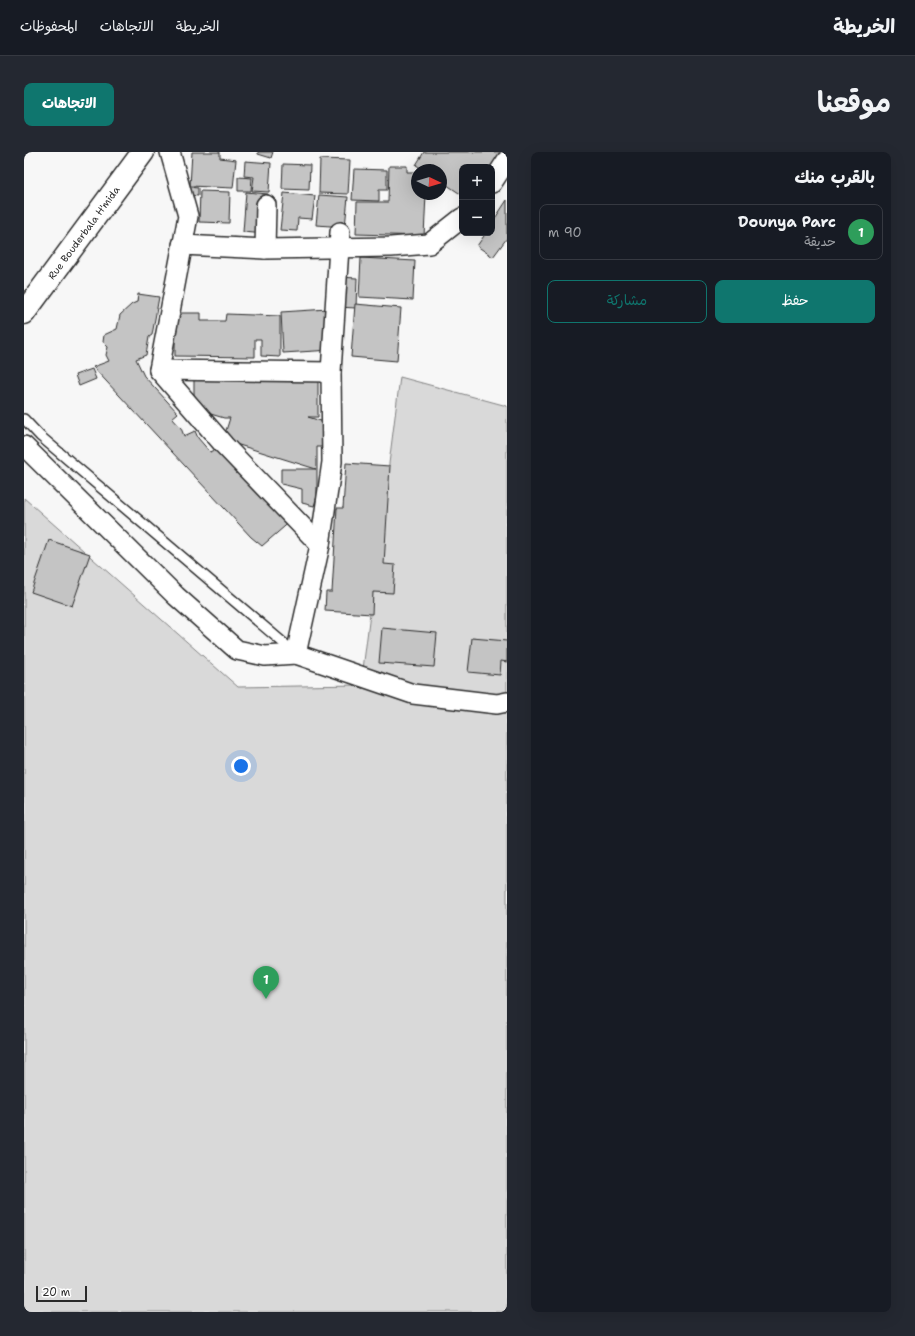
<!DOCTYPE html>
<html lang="ar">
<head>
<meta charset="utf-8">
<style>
	:root { --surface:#171b24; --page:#242831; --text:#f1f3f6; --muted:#9ea1a6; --line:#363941; --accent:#0f766e }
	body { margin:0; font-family:"Shantell Sans","Playpen Sans Arabic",sans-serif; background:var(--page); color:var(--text); direction:rtl }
	.controls { position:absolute; right:12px; top:12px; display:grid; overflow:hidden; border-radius:8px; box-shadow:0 4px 16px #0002 }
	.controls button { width:36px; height:36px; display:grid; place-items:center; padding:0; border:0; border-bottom:1px solid var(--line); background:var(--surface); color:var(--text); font:20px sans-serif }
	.compass { position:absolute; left:387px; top:12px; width:36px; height:36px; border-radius:50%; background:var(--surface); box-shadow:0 4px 16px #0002; rotate:94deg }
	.scale { position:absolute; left:12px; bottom:10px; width:51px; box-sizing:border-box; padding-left:4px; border:2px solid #2b2b2b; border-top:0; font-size:11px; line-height:14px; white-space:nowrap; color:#2b2b2b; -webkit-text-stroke:3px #fff; paint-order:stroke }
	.you { position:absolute; left:217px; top:614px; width:14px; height:14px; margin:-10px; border:3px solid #fff; border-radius:50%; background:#1a73e8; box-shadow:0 0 0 6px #1a73e833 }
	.badge { display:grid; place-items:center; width:26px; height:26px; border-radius:50%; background:var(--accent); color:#fff; font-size:13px; font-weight:700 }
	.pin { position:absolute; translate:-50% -33px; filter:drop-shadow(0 1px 2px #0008) }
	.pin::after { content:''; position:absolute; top:21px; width:14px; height:12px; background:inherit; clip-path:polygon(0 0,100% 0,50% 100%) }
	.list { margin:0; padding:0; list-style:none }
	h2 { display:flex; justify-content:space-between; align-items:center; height:52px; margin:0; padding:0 16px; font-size:17px }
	h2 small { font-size:13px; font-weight:400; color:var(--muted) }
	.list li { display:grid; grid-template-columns:26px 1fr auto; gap:12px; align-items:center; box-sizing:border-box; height:56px; margin:0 8px 8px; padding:0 8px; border:1px solid var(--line); border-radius:8px }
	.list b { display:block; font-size:15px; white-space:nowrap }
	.list p { margin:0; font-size:13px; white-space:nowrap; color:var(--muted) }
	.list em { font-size:13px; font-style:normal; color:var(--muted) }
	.actions { display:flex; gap:8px; padding:12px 16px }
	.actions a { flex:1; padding:9px 0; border:1px solid var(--accent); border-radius:8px; text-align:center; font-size:14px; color:var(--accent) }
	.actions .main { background:var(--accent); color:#fff }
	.map { position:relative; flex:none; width:483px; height:1160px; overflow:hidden; direction:ltr; border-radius:8px }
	header { display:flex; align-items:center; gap:24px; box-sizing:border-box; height:56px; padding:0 20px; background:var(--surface); border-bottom:1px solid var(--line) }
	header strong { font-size:19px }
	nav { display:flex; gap:22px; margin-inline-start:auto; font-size:14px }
	.intro { display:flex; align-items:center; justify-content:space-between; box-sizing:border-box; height:96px; padding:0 24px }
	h1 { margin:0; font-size:28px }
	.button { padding:10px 18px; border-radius:8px; background:var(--accent); color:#fff; font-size:14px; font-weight:700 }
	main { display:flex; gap:24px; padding:0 24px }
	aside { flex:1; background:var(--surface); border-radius:8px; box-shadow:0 4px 16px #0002 }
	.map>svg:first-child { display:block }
</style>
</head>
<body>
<header>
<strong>الخريطة</strong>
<nav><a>الخريطة</a><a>الاتجاهات</a><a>المحفوظات</a></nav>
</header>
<div class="intro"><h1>موقعنا</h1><a class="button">الاتجاهات</a></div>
<main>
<aside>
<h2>بالقرب منك<small></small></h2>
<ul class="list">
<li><span class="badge" style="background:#2e9e5b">1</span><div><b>Dounya Parc</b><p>حديقة</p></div><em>90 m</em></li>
</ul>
<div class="actions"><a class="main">حفظ</a><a>مشاركة</a></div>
</aside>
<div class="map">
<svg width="483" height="1160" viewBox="0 0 483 1160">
	<rect width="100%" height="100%" fill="#f7f7f7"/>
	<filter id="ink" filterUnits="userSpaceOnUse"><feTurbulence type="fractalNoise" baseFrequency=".025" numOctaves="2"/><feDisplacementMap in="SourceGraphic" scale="8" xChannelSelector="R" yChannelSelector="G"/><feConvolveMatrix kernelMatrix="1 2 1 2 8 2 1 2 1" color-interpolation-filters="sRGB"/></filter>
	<g filter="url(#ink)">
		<path fill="#d9d9d9" stroke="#828282" d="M376 225 483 254V1160H0V346L214 535 337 533Z"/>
		<g fill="#c4c4c4" stroke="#2b2b2b">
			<path d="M168 0H196V6L212 8 209 36 166 34Z"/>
			<path d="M234 0H249L247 6 234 2Z"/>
			<path d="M400 0H483L468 15H438V43L417 29V18H400L392 13Z"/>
			<path d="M296 7 326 8 324 42 295 41Z"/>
			<path d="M221 9 247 11 245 40 228 39 230 25 220 24Z"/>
			<path d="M259 12 286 13 285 38 258 37Z"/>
			<path d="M365 14H383V20H393V42H402L400 84 332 82 333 50H364Z"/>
			<path d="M330 17 363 18V38H355V49L328 48Z"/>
			<path d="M214 25 228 26 227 39H214Z"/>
			<path d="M164 35 174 36V44L163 43Z"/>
			<path d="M176 39 206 40 205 71 175 70Z"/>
			<path d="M222 40 244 42 241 82 219 80Z"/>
			<path d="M260 41 291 44 288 67 274 66 273 79 256 78Z"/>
			<path d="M295 43 324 45 321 75 292 73Z"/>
			<path d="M483 48V86L469 105 453 94 462 81H468V71Z"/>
			<path d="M337 106 391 109 389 148 335 145Z"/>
			<path d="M314 125 333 126 332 156 313 155Z"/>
			<path d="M114 142 135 145 128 183 125 185 122 203 112 207 120 224 154 261 148 266 157 276 160 284 171 279 174 286 186 300 197 296 268 368 238 394 227 385 69 215 85 209 82 203 84 195 79 190 80 183 93 177 96 163 108 152 113 150Z"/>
			<path d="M331 152 377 156 373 209 327 205Z"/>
			<path d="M304 157 307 198 259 201 257 160Z"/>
			<path d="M151 161H177V169H201L202 162 256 164V205L237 204V187H231V205L151 204Z"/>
			<path d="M68 217 72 227 55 234 51 223Z"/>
			<path d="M294 225V265H284L300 270V295H293V344L290 354 278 351V337L257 332V317H292L199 288 206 266H200L170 257V226Z"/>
			<path d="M322 311 366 314 360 412 371 413 369 441 349 440 348 462 301 459 302 440H308L313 356H319Z"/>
			<path d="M25 388 66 402 48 454 7 440Z"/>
			<path d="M358 476 413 481 410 515 355 511Z"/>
			<path d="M448 486 483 489V510L477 509 476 523 444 520Z"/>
		</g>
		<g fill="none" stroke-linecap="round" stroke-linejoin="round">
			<defs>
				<path id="service" d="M0 267 16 284 270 500"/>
				<g id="minor">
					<path d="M146 0 164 64 135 218 200 293 296 393"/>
					<path d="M468 31 483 8"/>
					<path d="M158 93 241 97 367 95 405 92 438 66"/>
					<path d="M241 97 242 53"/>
					<path d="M135 218 307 220"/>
					<path d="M0 294 152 444 213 498 241 504 272 502 296 393 308 310 307 220 316 80"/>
					<path d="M272 502 389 542 473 552 483 550"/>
				</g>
				<g id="secondary">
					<path id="s1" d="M0 161 119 0"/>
				</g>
			</defs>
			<use href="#service" stroke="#2b2b2b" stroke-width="12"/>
			<use href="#minor" stroke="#2b2b2b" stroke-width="22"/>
			<use href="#secondary" stroke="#2b2b2b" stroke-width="25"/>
			<use href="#service" stroke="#fff" stroke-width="9"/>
			<use href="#minor" stroke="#fff" stroke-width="19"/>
			<use href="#secondary" stroke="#fff" stroke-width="22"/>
		</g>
	</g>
	<g text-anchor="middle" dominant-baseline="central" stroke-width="4" stroke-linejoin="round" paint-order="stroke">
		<g font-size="10" fill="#2b2b2b" stroke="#fff">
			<text stroke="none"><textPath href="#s1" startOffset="100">Rue Bouderbala H'mida</textPath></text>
		</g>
	</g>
</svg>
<div class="controls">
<button>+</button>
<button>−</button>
</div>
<svg class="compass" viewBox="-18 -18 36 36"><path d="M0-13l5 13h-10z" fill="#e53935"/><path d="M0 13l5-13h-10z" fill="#9ea1a6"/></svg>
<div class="scale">20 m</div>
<div class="you"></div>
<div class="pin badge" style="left:242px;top:847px;background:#2e9e5b">1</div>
</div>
</main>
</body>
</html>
